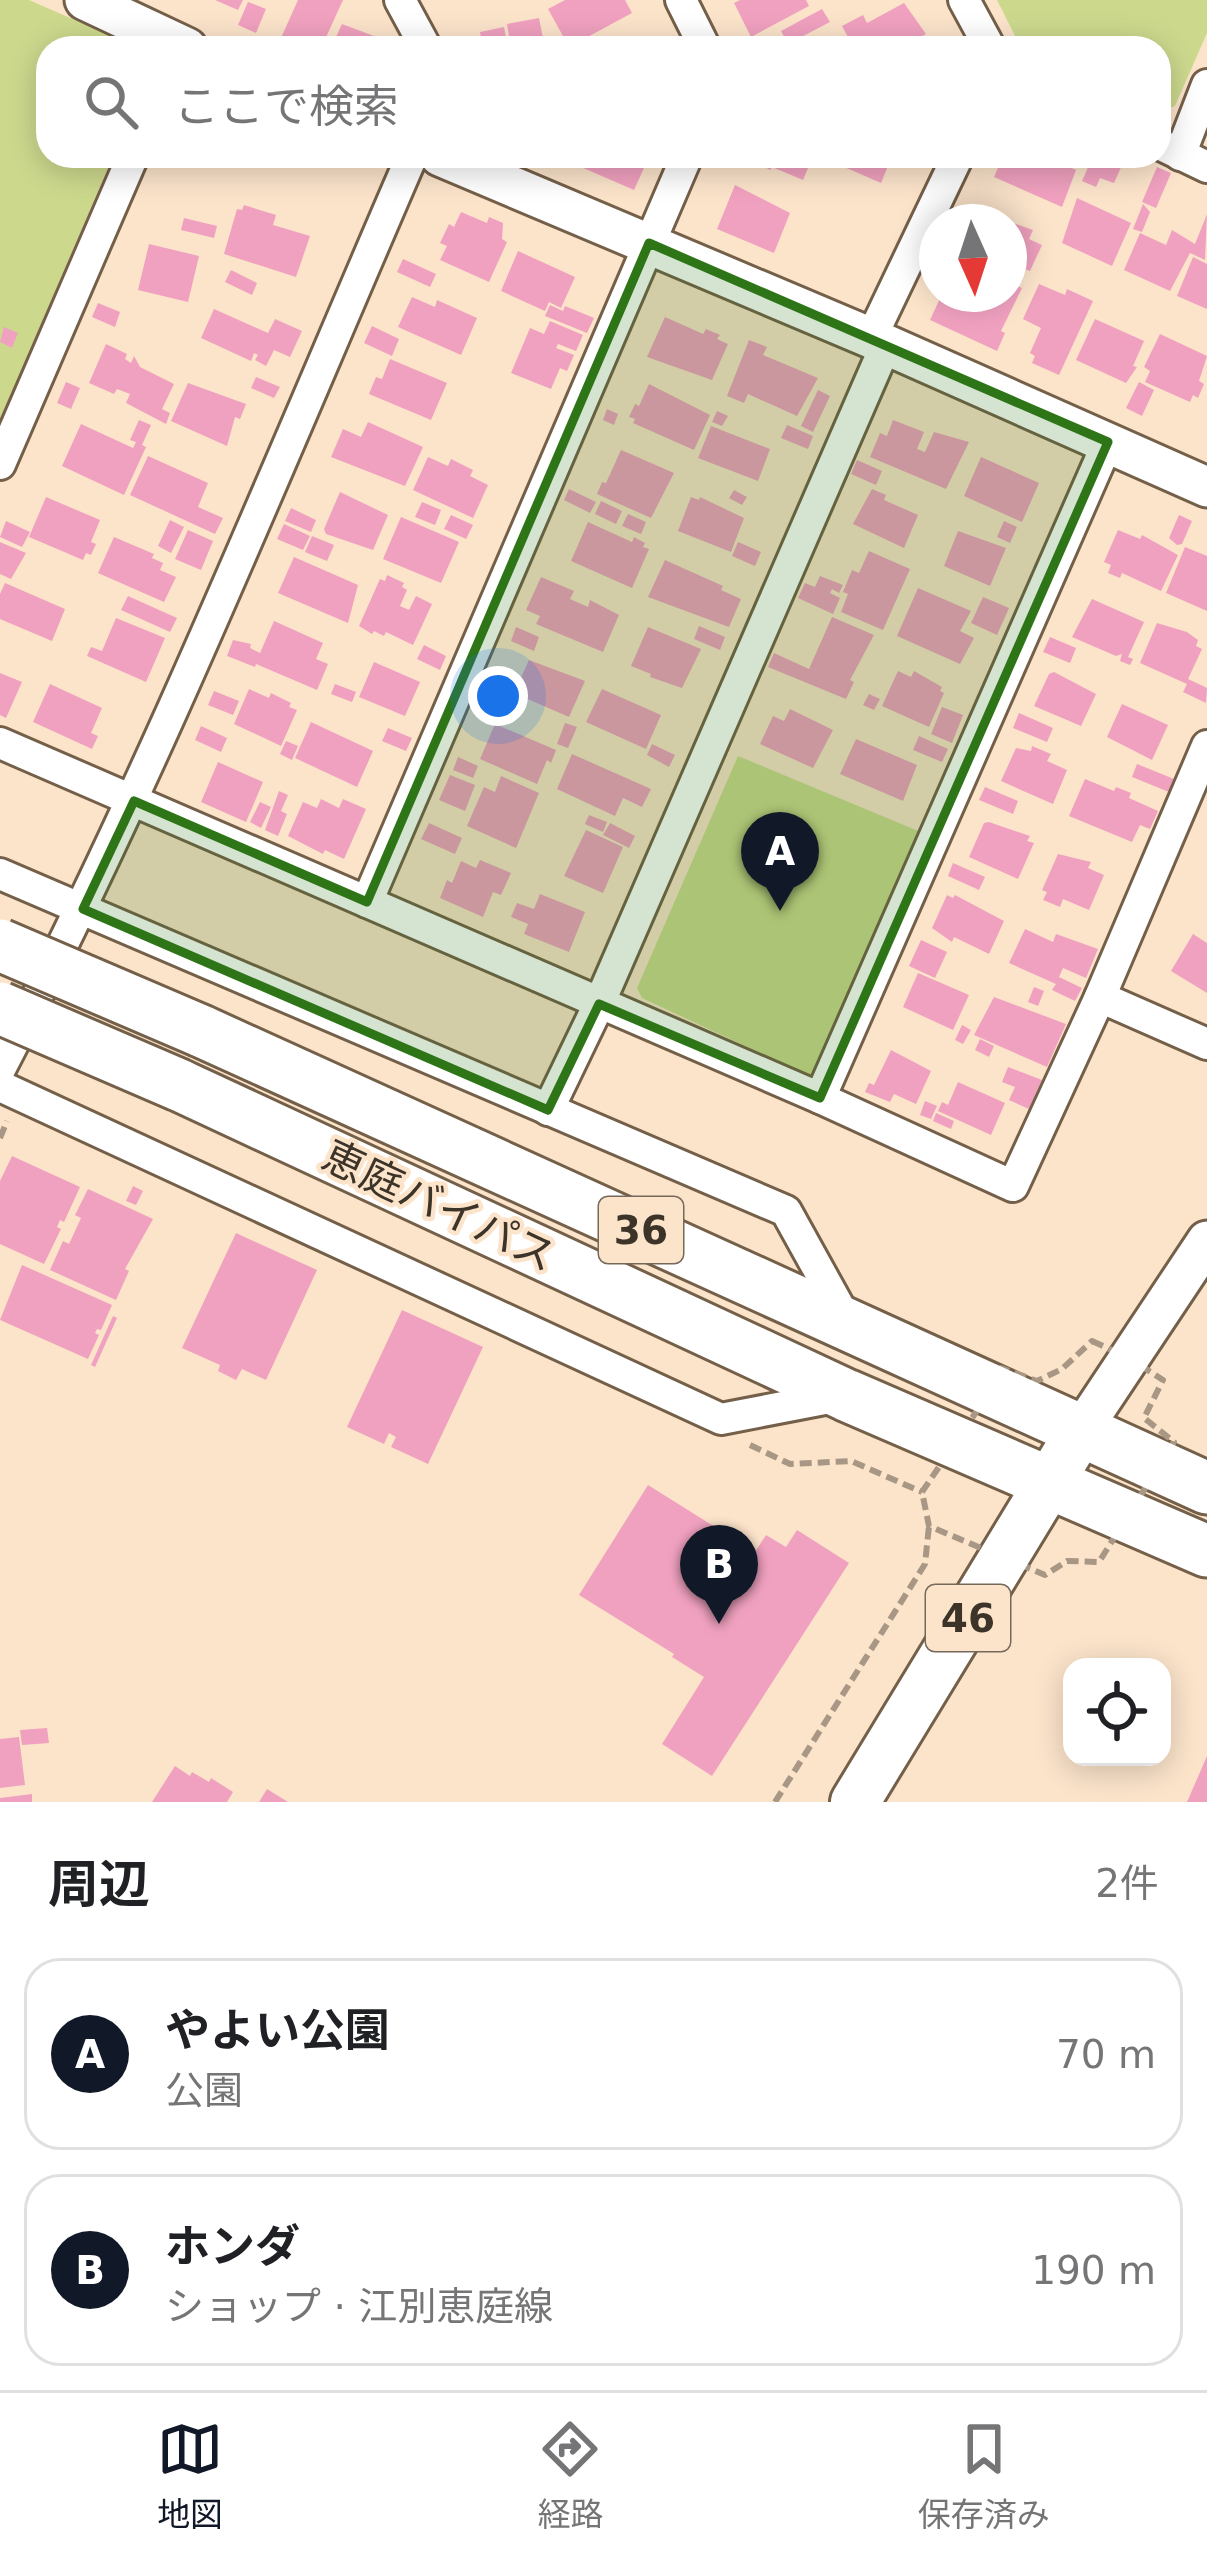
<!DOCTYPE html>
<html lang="ja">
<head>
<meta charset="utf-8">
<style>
	:root { --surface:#fff; --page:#f6f6f6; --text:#202124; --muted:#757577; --line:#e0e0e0; --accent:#111827 }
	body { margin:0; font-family:"DejaVu Sans","Noto Sans JP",sans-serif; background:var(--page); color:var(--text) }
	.controls { position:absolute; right:36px; bottom:36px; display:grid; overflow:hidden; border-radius:24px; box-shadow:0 6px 30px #0003 }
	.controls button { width:108px; height:108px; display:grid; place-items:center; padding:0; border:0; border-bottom:3px solid var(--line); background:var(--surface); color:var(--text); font:60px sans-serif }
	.compass { position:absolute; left:919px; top:204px; width:108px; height:108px; border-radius:50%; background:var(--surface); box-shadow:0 6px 30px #0003; rotate:177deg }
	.you { position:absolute; left:498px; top:696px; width:42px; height:42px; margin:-30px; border:9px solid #fff; border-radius:50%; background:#1a73e8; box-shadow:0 0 0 18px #1a73e833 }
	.badge { display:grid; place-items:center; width:78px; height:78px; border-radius:50%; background:var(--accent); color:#fff; font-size:39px; font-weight:700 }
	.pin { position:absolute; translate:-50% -99px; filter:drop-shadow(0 3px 6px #0008) }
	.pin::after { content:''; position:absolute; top:63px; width:42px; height:36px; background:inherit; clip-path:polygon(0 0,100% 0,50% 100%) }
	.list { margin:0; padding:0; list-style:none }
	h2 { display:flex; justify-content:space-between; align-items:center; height:156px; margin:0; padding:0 48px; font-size:51px }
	h2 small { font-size:39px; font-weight:400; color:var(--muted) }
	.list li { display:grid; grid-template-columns:78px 1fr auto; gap:36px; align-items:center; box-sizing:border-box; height:192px; margin:0 24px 24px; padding:0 24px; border:3px solid var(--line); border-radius:36px }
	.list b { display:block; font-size:45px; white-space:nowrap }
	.list p { margin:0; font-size:39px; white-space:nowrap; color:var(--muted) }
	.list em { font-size:39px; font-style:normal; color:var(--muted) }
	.icon { flex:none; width:66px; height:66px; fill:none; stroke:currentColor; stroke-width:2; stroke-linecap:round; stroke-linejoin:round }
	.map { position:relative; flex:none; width:1207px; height:1802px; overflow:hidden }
	.search { position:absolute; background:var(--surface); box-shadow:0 6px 30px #0003; left:36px; right:36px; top:36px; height:132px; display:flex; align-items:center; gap:30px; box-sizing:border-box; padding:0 42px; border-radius:36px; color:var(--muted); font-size:45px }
	.sheet { height:588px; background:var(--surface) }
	nav { display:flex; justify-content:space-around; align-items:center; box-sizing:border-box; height:168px; border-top:3px solid var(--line); background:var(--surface); font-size:33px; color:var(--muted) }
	nav a { display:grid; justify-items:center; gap:6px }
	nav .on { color:var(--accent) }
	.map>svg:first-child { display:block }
</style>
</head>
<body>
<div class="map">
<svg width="1207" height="1802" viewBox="0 0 1207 1802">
	<rect width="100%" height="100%" fill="#fce4cb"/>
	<g fill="#ccd98d">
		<path d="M0 0H29L139 48H48V156H113L0 420Z"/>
		<path d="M997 0H1207V33L1175 106 1159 112V48H1021Z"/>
		<path d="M738 756 923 833 822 1073 812 1077 642 998 637 988Z"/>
	</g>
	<g fill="#f0a1bf">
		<path d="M215 0H243L238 10Z"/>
		<path d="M298 0H343L322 46 303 48 281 38Z"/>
		<path d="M565 0H625L632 13 569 47 548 9Z"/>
		<path d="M740 0H806L809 6 751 37 734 3Z"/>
		<path d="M248 2 266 9 256 33 238 25Z"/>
		<path d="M904 3 926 34 900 48H854L842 26 863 15 867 23Z"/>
		<path d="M822 9 830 22 788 44 781 31Z"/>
		<path d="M539 18 545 48H511L507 24Z"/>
		<path d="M342 24 390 42 387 48H331Z"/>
		<path d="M504 27 508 48H483L480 32Z"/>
		<path d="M578 156H643L648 159 634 190 574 164Z"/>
		<path d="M746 156H813L803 180 772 167 770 170Z"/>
		<path d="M838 156H892L881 183 835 163Z"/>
		<path d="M1003 156H1043L1076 170 1062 207 994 177Z"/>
		<path d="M1093 156H1126L1114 183 1100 178 1096 187 1082 181Z"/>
		<path d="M1157 167 1171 173 1156 208 1142 202Z"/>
		<path d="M735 185 790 213 774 253 717 229Z"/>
		<path d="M1077 198 1131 223 1112 266 1062 243Z"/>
		<path d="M1143 204 1150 212 1142 232 1133 229Z"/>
		<path d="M244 205 276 215 273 225 310 236 296 277 224 254 237 209 242 210Z"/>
		<path d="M461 212 487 223 489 217 503 223 502 239 507 242 489 282 440 260 447 246 440 243 449 224 454 227Z"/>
		<path d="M988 214 1033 230 1029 239 1042 245 1030 271 1022 268 1018 276 1009 272V222H984Z"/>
		<path d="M1207 214 1205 260 1190 253 1170 291 1124 270 1140 233 1166 245 1172 230 1195 244Z"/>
		<path d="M184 218 217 226 214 238 181 230Z"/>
		<path d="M149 244 199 256 188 302 138 290Z"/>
		<path d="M518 251 575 277 561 308 549 302 545 311 501 291Z"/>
		<path d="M1193 257 1207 264V309L1177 296Z"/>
		<path d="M403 259 436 274 430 287 397 272Z"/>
		<path d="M231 270 257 283 252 295 225 282Z"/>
		<path d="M1009 282 1022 288 1001 331 1005 333 997 351 930 320 942 294H1009Z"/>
		<path d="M1039 284 1065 295 1067 289 1093 301 1059 375 1032 363 1035 356 1030 353 1041 328 1023 319Z"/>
		<path d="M412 297 435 307 437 300 477 318 461 355 398 327Z"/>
		<path d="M98 303 120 312 115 327 92 317Z"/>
		<path d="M550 305 563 311 565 306 594 318 587 333 545 316Z"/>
		<path d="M214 309 268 333 275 319 302 331 290 357 274 350 266 366 255 360 258 355 254 353 251 361 201 338Z"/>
		<path d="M665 317 703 334 706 329 720 335 717 339 728 344 712 380 647 357Z"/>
		<path d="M1095 319 1144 341 1133 366 1137 367 1126 383 1076 360Z"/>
		<path d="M550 321 583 335 576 351 558 344 556 348 574 355 567 371 560 368 551 389 511 373 530 328 544 334Z"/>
		<path d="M372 326 399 339 392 356 364 343Z"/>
		<path d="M4 327 18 333 12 348 0 342Z"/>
		<path d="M1160 334 1207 356 1199 381 1204 384 1198 398 1193 395 1190 402 1145 382 1150 371 1144 367Z"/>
		<path d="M749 340 767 347 763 355 818 378 797 416 748 394 744 403 727 396Z"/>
		<path d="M106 344 127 354 125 359 131 363 134 356 140 367 174 384 162 409 170 413 166 424 126 403 130 394 117 389 114 394 89 383Z"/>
		<path d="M390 359 447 383 431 420 369 394 376 377 382 379Z"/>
		<path d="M256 377 280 387 274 398 251 388Z"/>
		<path d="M66 382 80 388 71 409 57 403Z"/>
		<path d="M1139 382 1154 390 1142 416 1126 408Z"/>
		<path d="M188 383 246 404 240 419 235 417 227 446 171 421Z"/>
		<path d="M649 384 710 415 694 450 633 423 635 419 629 417 635 404 639 406Z"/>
		<path d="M818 390 830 396 813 432 801 426Z"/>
		<path d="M607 409 618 414 614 425 603 420Z"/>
		<path d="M717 411 728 416 722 426 712 422Z"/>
		<path d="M139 420 151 425 142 445 146 447 124 495 62 466 81 424 133 448 136 442 130 440Z"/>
		<path d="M893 420 924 432 917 449 925 452 934 432 969 442 946 489 870 457 880 433 887 436Z"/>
		<path d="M368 422 423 447 405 486 331 457 343 429 361 437Z"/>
		<path d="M787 425 813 436 808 449 781 438Z"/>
		<path d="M711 426 770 449 758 481 698 458Z"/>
		<path d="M621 450 674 473 651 518 597 494 602 482 606 483Z"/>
		<path d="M148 456 208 483 198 507 223 518 215 534 130 495Z"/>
		<path d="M428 457 448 466 451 459 473 470 470 476 488 485 473 518 413 490Z"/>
		<path d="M981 457 1039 483 1022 522 964 496Z"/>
		<path d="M857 460 882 471 876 485 851 474Z"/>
		<path d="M569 489 596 502 590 513 564 500Z"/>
		<path d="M872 489 886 495 884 500 918 515 904 548 853 524Z"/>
		<path d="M734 490 747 497 742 505 729 498Z"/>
		<path d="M340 492 388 515 373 550 326 534 324 529Z"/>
		<path d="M46 497 100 520 91 542 96 544 91 555 86 553 83 560 29 537Z"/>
		<path d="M691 497 699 500 700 497 744 518 731 552 678 531Z"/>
		<path d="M601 501 622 511 616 524 595 514Z"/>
		<path d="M422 502 441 510 435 525 415 517Z"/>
		<path d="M291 508 316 520 311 532 285 521Z"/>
		<path d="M628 514 646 522 641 534 622 526Z"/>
		<path d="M451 515 473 525 466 539 444 529Z"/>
		<path d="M1179 515 1192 521 1182 544 1177 545 1169 538Z"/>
		<path d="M401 517 459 542 441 583 383 559Z"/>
		<path d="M170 520 184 527 171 553 158 546Z"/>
		<path d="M6 521 30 532 22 547 0 537Z"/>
		<path d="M1004 521 1017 527 1010 543 997 537Z"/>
		<path d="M588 522 632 542 634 537 645 543 643 547 649 549 632 588 571 561Z"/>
		<path d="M284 524 310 536 303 550 277 539Z"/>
		<path d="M188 530 213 541 201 570 175 559Z"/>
		<path d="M1118 530 1140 539 1142 535 1178 555 1161 591 1122 573 1120 578 1108 573 1111 565 1104 562Z"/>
		<path d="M958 531 1006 548 990 586 944 566Z"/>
		<path d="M312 536 334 545 327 561 305 552Z"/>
		<path d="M114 537 154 554 152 558 163 563 160 570 176 577 164 602 98 573Z"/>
		<path d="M0 542 26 553 11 579 0 574Z"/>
		<path d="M738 542 761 552 755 566 732 556Z"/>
		<path d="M1185 547 1207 556V611L1166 593Z"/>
		<path d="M869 551 910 569 883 630 841 612 848 594 843 592 852 570 859 573Z"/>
		<path d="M294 557 358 585 348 623 278 593Z"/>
		<path d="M665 560 723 586 721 590 741 599 729 627 648 597Z"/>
		<path d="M387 575 404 583 402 587 407 590 400 606 409 610 416 596 432 604 413 645 386 632 384 636 374 631 372 634 359 626 380 579 385 581Z"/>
		<path d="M820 576 843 585 839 593 832 589 830 593 840 598 833 614 798 598 805 583 815 587Z"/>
		<path d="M541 577 574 591 570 599 588 607 590 600 619 615 603 652 536 624 540 616 526 610Z"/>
		<path d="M5 583 65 609 52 641 0 619V594Z"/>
		<path d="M918 588 971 611 960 631 974 638 960 664 897 636Z"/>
		<path d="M128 596 177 618 170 632 121 610Z"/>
		<path d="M983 597 1009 608 997 635 971 623Z"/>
		<path d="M1092 599 1144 622 1128 657 1133 659 1130 665 1120 661 1122 654 1116 656 1072 637Z"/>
		<path d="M832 617 874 635 850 680 854 682 846 699 768 667 774 653 809 669Z"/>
		<path d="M116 618 165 638 146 682 87 656 91 647 102 651Z"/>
		<path d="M274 621 323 643 316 659 328 664 317 690 256 664 255 667 227 656 233 640 251 644 250 648 260 653Z"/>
		<path d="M1157 623 1187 632 1198 640 1196 646 1202 649 1188 679 1207 688 1206 703 1183 692 1187 684 1140 663Z"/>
		<path d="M699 626 725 637 720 650 694 639Z"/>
		<path d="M516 627 539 637 534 651 511 641Z"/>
		<path d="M648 627 701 649 682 688 650 677 651 674 631 666Z"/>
		<path d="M1050 637 1076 648 1070 663 1043 652Z"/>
		<path d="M424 645 446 656 440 670 417 659Z"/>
		<path d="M529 660 585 681 569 717 514 693Z"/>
		<path d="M374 662 420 682 405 716 359 697Z"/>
		<path d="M898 671 911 677 914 671 942 687 940 691 944 693 929 727 882 706Z"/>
		<path d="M1054 672 1096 694 1081 726 1034 706 1049 674Z"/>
		<path d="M0 673 22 682 6 718 0 715Z"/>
		<path d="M50 684 102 708 91 733 98 736 92 749 33 722Z"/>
		<path d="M335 684 356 692 352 702 331 694Z"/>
		<path d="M485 688 509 700 499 722 474 711Z"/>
		<path d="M249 689 269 698 271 693 291 703 289 707 297 710 281 746 234 724Z"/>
		<path d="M602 689 661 715 646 749 586 722Z"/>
		<path d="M214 691 239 701 233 715 208 705Z"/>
		<path d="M869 694 880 699 874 710 863 705Z"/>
		<path d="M1122 704 1168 725 1152 760 1107 737Z"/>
		<path d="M942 707 963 715 952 743 931 734Z"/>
		<path d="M790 709 833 730 813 768 760 744 773 716 784 721Z"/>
		<path d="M1019 713 1053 728 1047 742 1013 728Z"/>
		<path d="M311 722 373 751 357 787 295 758Z"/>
		<path d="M565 723 577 727 568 748 557 744Z"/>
		<path d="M495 724 556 750 551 763 547 760 537 784 480 759Z"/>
		<path d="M201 726 227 738 221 752 195 740Z"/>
		<path d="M388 728 412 738 406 751 382 741Z"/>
		<path d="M919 736 948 749 942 762 913 750Z"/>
		<path d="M856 739 917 765 903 801 840 774Z"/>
		<path d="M286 741 298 746 292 760 280 754Z"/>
		<path d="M652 744 675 755 669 767 647 755Z"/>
		<path d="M1032 746 1051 754 1047 761 1067 770 1053 804 1001 781 1016 748 1031 751Z"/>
		<path d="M572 754 651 789 642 807 623 798 615 816 557 789Z"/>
		<path d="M458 757 478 766 473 778 453 770Z"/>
		<path d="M218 762 263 782 246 822 201 802Z"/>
		<path d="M1137 764 1174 779 1169 792 1132 777Z"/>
		<path d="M450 775 475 785 465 811 439 800Z"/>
		<path d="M501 776 539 793 516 848 467 826 484 787 495 792Z"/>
		<path d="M1085 779 1114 791 1116 787 1131 793 1129 798 1158 811 1150 829 1140 825 1132 842 1069 816Z"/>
		<path d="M985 787 1018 801 1013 814 979 800Z"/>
		<path d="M279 791 288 795 281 811 287 814 278 836 265 830Z"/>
		<path d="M321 799 339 808 343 799 366 809 344 859 325 850 323 854 288 836 303 802 317 808Z"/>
		<path d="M260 802 271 807 261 828 250 822Z"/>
		<path d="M589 815 607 822 603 832 585 824Z"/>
		<path d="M989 822 1030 836 1027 841 1034 843 1018 879 969 857 984 823Z"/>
		<path d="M429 823 462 838 455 854 421 839Z"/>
		<path d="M610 823 635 836 629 848 603 835Z"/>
		<path d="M586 830 623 847 603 893 564 876Z"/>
		<path d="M1058 854 1091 862 1088 868 1104 875 1089 910 1063 899 1060 907 1043 900 1047 892 1042 890Z"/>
		<path d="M480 860 511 873 501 895 493 892 483 917 440 898 447 880 452 883 461 861 476 868Z"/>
		<path d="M953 863 985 877 979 890 948 876Z"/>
		<path d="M540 894 585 912 569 952 524 934 528 924 511 917 517 903 534 909Z"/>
		<path d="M947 895 953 898 955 895 1004 921 989 954 954 937 952 942 932 928Z"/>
		<path d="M1025 929 1053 942 1056 934 1098 949 1086 978 1063 968 1059 977 1082 988 1075 1001 1052 990 1056 984 1009 963Z"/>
		<path d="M1193 934 1207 943V993L1171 971Z"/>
		<path d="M921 940 947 952 935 978 909 966Z"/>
		<path d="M918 973 969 995 953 1030 903 1007Z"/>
		<path d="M1034 987 1044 991 1038 1006 1028 1002Z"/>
		<path d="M994 997 1066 1024 1047 1067 974 1035Z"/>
		<path d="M962 1025 971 1030 963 1044 955 1040Z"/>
		<path d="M980 1039 994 1046 989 1057 975 1050Z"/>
		<path d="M891 1050 931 1071 916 1104 894 1094 890 1102 865 1092 869 1083 874 1085Z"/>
		<path d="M1008 1067 1042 1080 1029 1109 1009 1100 1015 1087 1002 1082Z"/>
		<path d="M958 1082 1005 1103 991 1135 938 1111 942 1102 948 1105Z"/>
		<path d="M925 1101 937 1106 931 1119 920 1115Z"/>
		<path d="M936 1113 954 1121 951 1129 933 1121Z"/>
		<path d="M12 1156 80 1187 64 1222 60 1220 57 1227 61 1229 44 1264 0 1244V1181Z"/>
		<path d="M133 1186 143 1191 136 1205 126 1201Z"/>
		<path d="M88 1189 153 1219 125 1269 129 1271 116 1300 50 1270 63 1241 69 1244 81 1218 75 1215Z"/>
		<path d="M236 1233 317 1270 266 1380 242 1369 236 1380 218 1371 220 1365 182 1348Z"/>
		<path d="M22 1265 112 1305 101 1330 97 1329 95 1333 99 1335 88 1359 0 1320Z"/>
		<path d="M402 1310 483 1347 428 1464 391 1447 396 1437 389 1433 384 1444 347 1427Z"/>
		<path d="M113 1316 117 1318 95 1367 91 1365Z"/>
		<path d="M648 1485 755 1552 766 1535 786 1547 797 1530 849 1563 712 1776 662 1744 704 1677 672 1657 674 1654 579 1595Z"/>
		<path d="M47 1728 49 1743 22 1745 20 1730Z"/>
		<path d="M19 1737 25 1785 0 1788V1739Z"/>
		<path d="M1207 1756V1802H1187Z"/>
		<path d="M175 1766 190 1776 192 1772 209 1782 211 1778 233 1792 227 1802H152Z"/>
		<path d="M267 1789 288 1802H259Z"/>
		<path d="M32 1794V1802H0V1798Z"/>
	</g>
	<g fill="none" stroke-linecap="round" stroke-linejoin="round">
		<defs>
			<g id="minor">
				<path d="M400 0 426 48"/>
				<path d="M681 0 705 48"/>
				<path d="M964 0 990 48"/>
				<path d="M1159 144 1207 167"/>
				<path d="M1180 155 1207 85"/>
				<path d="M871 338 958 156"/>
				<path d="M0 464 133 156"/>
				<path d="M0 743 820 1098 1013 1186 1100 997 1207 746"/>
				<path d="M0 874 786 1211 848 1323"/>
				<path d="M367 902 687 156"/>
				<path d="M1100 997 1207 1044"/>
				<path d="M0 1069C154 773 279 463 412 156"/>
				<path d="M0 1086 721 1419 840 1396"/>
				<path d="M820 1098 1108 442"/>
				<path d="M548 1110 599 1004 885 347"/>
			</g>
			<g id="tertiary">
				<path d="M85 0 187 48"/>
				<path d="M440 156 871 338 1207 487"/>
				<path d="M1080 1432 1207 1241"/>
			</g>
			<path id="primary" d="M855 1802 1080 1432"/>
			<g id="trunk">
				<path d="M201 1031 1207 1488"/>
				<path d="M179 1085 846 1395 1207 1551"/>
			</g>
		</defs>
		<use href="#minor" stroke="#745f49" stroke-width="36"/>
		<use href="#tertiary" stroke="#745f49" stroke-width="45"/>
		<use href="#primary" stroke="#745f49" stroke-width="54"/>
		<use href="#trunk" stroke="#745f49" stroke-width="57"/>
		<g stroke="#a99785" stroke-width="6" stroke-dasharray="12 6" stroke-linecap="butt">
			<path d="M0 1138 7 1121"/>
			<path d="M1092 1341 1129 1358 1163 1380 1144 1418 1174 1442 1099 1562 1067 1561 1045 1575 929 1526 922 1492 991 1390 1001 1368 1037 1381 1062 1369Z"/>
			<path d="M750 1445 790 1464 851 1461 922 1492"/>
			<path d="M775 1802 925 1564 929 1526"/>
		</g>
		<use href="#minor" stroke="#fff" stroke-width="30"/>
		<use href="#tertiary" stroke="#fff" stroke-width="39"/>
		<use href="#primary" stroke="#fff" stroke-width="48"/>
		<use href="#trunk" stroke="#fff" stroke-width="51"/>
		<defs>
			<g id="trunk-bridge">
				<path d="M0 945 201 1031"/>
				<path d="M0 1008 179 1085"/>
			</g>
		</defs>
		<use href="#trunk-bridge" stroke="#745f49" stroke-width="57" stroke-linecap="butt"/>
		<use href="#trunk-bridge" stroke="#fff" stroke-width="51"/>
	</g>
	<path fill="#2d7517" fill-opacity="0.2" stroke="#2d7517" stroke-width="9" stroke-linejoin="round" d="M649 243 1108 442 820 1098 599 1004 548 1110 83 909 134 801 367 902Z"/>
	<g text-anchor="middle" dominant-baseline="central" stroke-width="9" stroke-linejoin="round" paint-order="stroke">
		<g fill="#fce4cb" stroke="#76685a" stroke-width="3">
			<rect x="599" y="1197" width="84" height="66" rx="9"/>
			<rect x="926" y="1585" width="84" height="66" rx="9"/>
		</g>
		<g font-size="39" font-weight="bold" fill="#3c3329">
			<text x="641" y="1230">36</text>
			<text x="968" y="1618">46</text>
		</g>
		<g font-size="42" fill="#3c3329" stroke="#fce4cb">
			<text transform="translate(439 1206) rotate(25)">恵庭バイパス</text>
		</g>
	</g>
</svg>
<div class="controls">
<button><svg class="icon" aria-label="locate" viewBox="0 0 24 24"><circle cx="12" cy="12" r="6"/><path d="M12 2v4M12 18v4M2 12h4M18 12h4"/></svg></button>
</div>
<svg class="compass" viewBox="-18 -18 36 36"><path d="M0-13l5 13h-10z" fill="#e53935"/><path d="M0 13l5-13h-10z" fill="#757577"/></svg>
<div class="you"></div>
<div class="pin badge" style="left:780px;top:911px">A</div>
<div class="pin badge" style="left:719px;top:1624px">B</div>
<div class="search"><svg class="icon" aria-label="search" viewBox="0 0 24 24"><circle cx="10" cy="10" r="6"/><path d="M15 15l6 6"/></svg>ここで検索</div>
</div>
<section class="sheet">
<h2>周辺<small>2件</small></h2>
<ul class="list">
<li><span class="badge">A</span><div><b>やよい公園</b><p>公園</p></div><em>70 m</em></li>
<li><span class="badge">B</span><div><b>ホンダ</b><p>ショップ · 江別恵庭線</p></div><em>190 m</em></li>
</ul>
</section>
<nav>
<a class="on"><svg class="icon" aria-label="map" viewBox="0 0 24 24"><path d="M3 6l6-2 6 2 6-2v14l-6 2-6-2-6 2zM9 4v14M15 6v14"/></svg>地図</a>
<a><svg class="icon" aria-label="directions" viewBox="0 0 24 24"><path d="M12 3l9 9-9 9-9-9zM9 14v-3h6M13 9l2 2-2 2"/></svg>経路</a>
<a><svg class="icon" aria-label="saved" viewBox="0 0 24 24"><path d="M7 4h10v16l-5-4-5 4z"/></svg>保存済み</a>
</nav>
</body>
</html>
